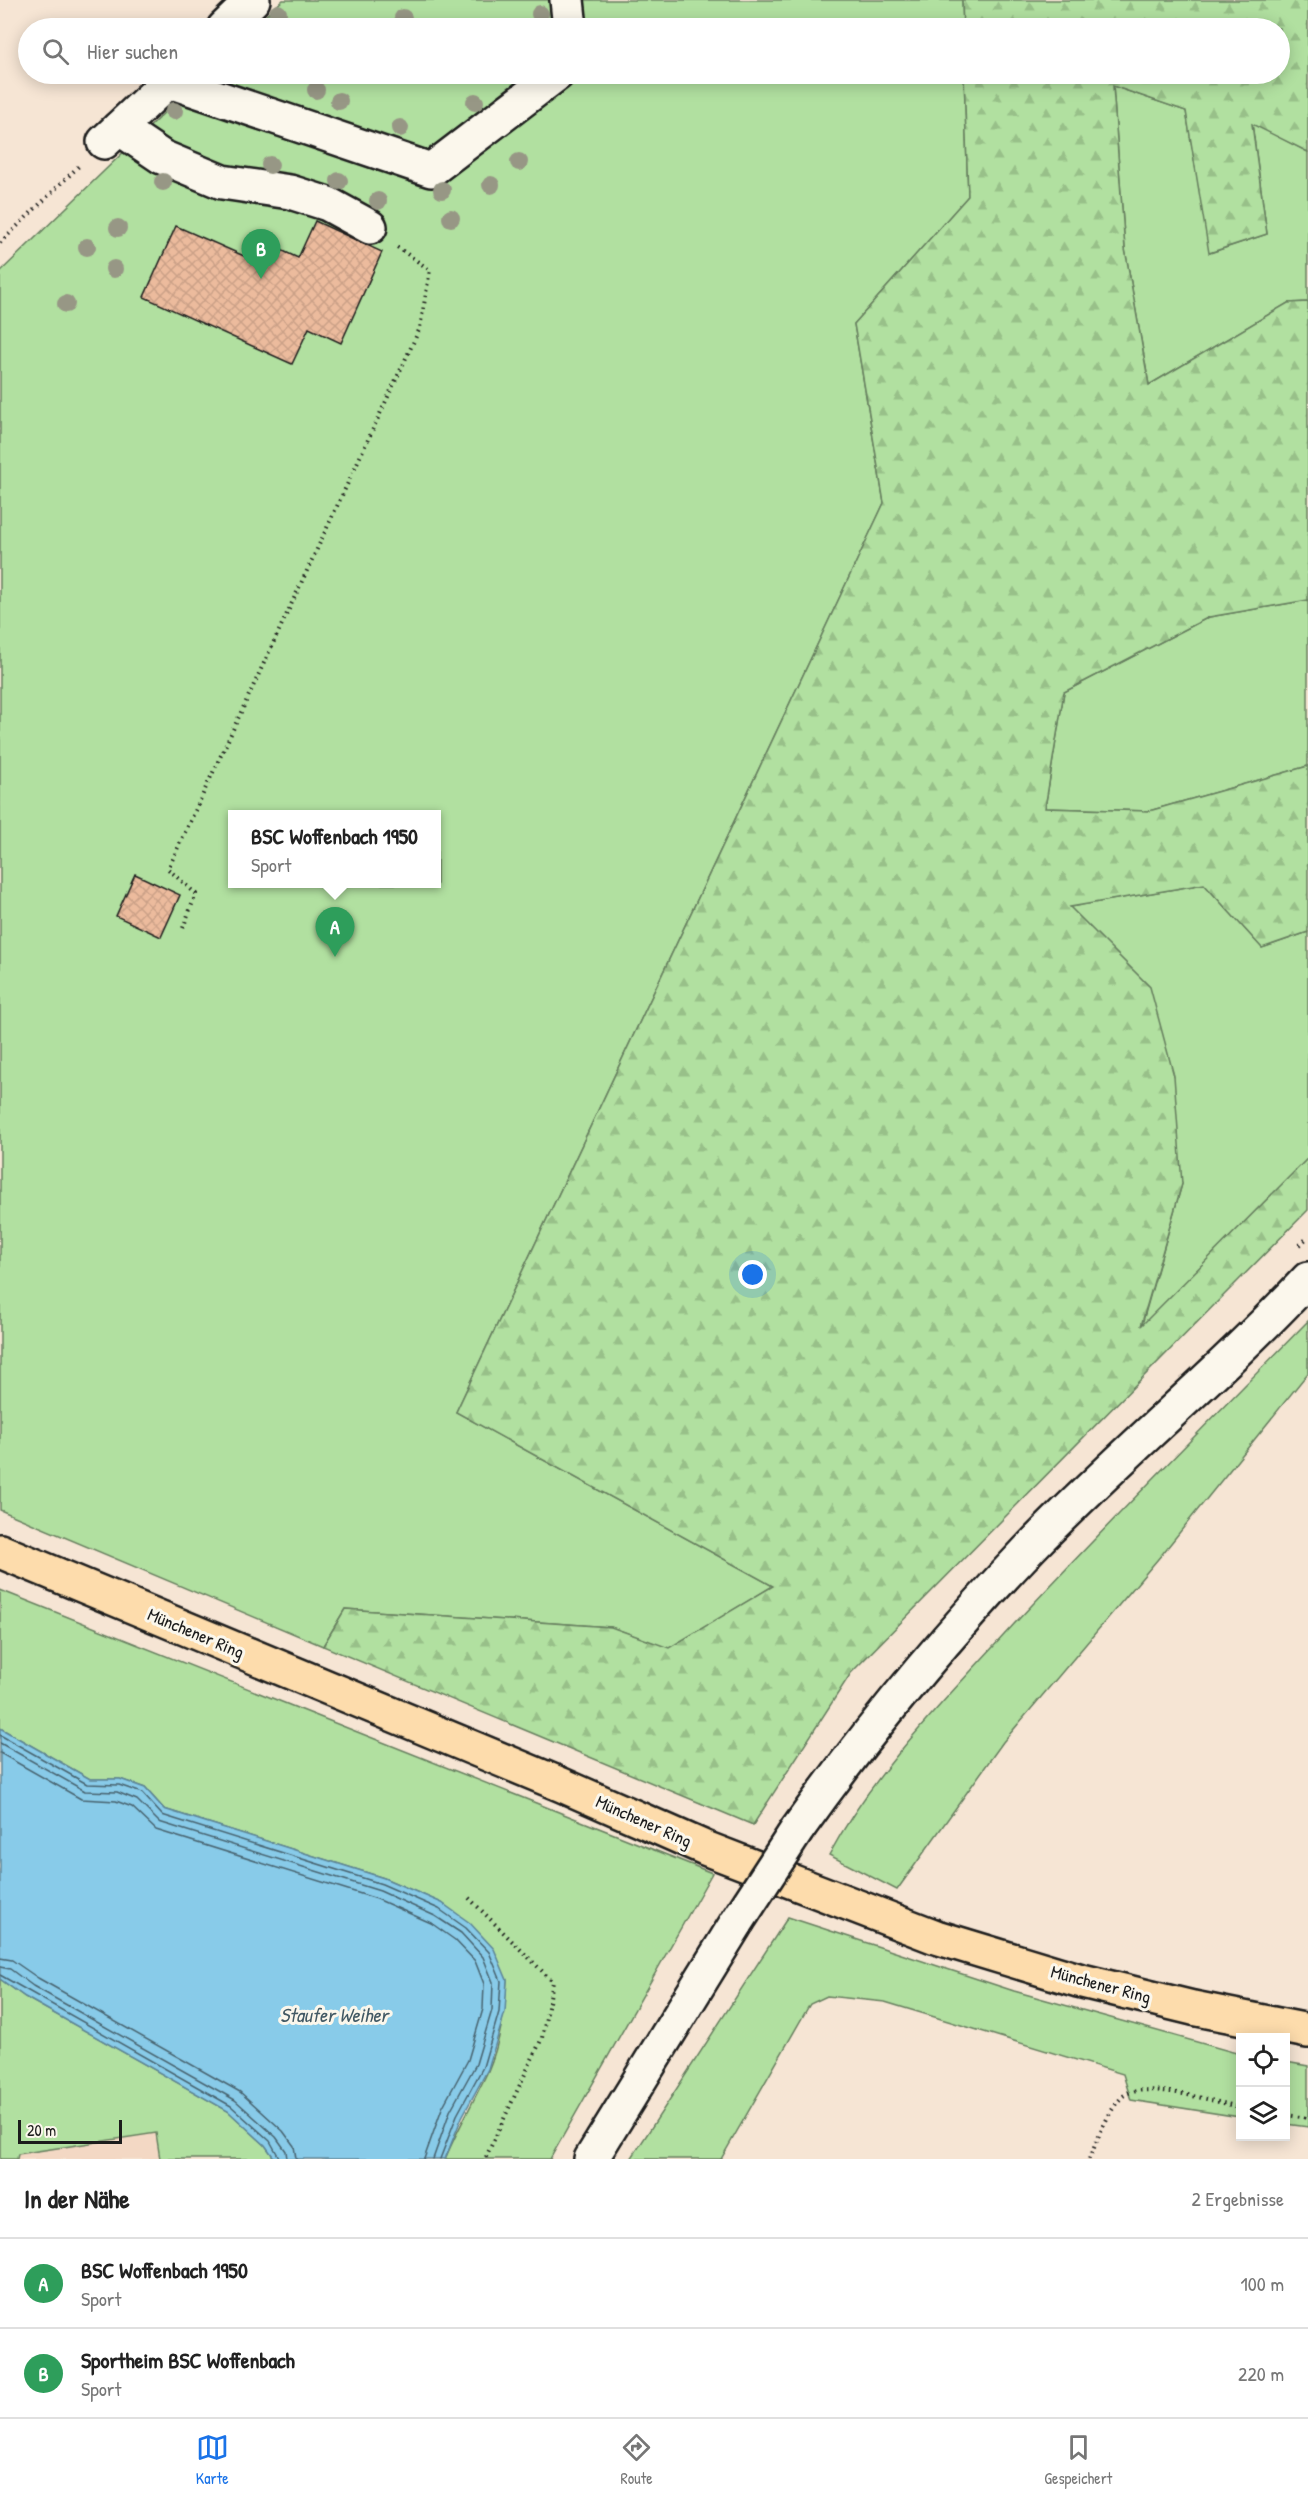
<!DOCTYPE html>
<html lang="de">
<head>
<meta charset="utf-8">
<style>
	:root { --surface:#fff; --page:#f6f6f6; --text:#222; --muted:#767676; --line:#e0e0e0; --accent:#1a73e8 }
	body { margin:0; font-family:"Patrick Hand",sans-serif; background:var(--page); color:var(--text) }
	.controls { position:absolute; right:18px; bottom:18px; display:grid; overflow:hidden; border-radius:0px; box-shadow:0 3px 15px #0003 }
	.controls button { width:54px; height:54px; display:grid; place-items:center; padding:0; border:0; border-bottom:2px solid var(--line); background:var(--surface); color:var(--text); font:30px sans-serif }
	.scale { position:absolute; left:18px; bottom:15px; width:104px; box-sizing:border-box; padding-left:6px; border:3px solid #1c1c1c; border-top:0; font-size:16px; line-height:21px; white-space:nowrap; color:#1c1c1c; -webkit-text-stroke:4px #fbf7ec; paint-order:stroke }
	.you { position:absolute; left:753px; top:1275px; width:21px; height:21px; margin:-15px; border:4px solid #fff; border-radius:50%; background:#1a73e8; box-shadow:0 0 0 9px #1a73e833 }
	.badge { display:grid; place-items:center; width:39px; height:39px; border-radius:50%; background:var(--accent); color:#fff; font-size:20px; font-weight:700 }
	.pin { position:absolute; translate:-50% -50px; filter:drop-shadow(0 2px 3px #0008) }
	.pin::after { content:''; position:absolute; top:32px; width:21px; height:18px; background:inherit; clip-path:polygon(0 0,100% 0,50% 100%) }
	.popup { position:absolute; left:228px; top:810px; width:213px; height:78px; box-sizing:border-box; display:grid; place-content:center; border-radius:0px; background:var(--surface); filter:drop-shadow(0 2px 4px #0005); font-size:20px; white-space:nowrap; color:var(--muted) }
	.popup b { font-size:22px; color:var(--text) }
	.popup::after { content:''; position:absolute; left:50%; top:100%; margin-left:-12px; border:12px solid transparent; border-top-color:var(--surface) }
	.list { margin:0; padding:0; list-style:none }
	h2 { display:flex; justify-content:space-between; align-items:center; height:78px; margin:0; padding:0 24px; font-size:26px }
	h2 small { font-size:20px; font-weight:400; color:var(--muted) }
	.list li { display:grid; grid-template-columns:39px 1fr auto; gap:18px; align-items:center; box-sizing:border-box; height:90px; padding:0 24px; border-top:2px solid var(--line) }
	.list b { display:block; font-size:22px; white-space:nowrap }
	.list p { margin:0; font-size:20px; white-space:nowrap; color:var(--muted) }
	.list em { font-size:20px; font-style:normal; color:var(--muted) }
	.icon { flex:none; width:33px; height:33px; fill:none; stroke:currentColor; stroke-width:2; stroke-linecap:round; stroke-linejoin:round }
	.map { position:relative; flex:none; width:1308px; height:2159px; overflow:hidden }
	.search { position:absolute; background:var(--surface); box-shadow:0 3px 15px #0003; left:18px; right:18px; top:18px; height:66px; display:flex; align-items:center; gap:15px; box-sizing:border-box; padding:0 21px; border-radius:33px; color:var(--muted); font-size:22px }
	.sheet { height:258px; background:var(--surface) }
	nav { display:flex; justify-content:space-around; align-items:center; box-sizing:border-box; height:84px; border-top:2px solid var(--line); background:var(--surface); font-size:16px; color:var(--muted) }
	nav a { display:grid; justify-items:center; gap:3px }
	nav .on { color:var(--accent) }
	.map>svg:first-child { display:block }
</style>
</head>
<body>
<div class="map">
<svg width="1308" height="2159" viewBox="0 0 1308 2159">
	<defs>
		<pattern id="forest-firs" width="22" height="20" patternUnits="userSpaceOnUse" patternTransform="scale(1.5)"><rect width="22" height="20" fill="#b1e0a0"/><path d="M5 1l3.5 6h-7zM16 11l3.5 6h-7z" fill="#98c089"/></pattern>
		<pattern id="building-cross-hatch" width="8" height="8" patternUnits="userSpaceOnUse" patternTransform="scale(1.5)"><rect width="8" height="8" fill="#ecbb9d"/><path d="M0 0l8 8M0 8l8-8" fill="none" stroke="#caa087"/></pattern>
	</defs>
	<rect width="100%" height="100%" fill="#f6e5d4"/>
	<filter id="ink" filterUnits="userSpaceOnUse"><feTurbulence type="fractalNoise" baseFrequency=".0167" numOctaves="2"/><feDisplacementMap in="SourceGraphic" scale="12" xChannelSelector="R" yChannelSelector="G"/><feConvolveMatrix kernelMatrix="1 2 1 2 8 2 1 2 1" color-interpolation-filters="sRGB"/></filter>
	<g filter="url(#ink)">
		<path fill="#f3d8c4" d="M156 2133 160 2159H17V2154Z"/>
		<g fill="#b1e0a0" stroke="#667e5e" stroke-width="1.5" fill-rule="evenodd">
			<path d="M283 0H962L963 28H252Z"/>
			<path d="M204 74H964L968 196 854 324 884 503 456 1412 773 1586 669 1649 611 1627 345 1609 323 1646 0 1510V272ZM233 814H437V884H233Z"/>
			<path d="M1113 86 1186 111 1210 253 1267 234 1252 123 1308 152V302L1288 303 1149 385 1125 249Z"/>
			<path d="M1308 600V766L1149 811 1045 808 1064 692 1209 617Z"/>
			<path d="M1204 884 1262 948 1308 932V1158L1141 1328 1182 1184 1069 907Z"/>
			<path d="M1308 1321V1373L1163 1553 1003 1742 897 1890 829 1855C873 1773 941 1704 1004 1635 1103 1528 1206 1425 1308 1321Z"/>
			<path d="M0 1590 712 1873 550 2159H445C458 2128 474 2101 488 2071 500 2043 505 2010 507 1980L442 1903 384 1878 164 1809 145 1788 120 1779H90L0 1728Z"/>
			<path d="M788 1917 1014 1991 1240 2054V2117L1131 2100 1123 2074 885 2002 827 1996 810 2004 721 2159H631Z"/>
			<path d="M0 1979 25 1997 228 2111 265 2145 275 2159H160L156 2133 18 2154 17 2159H0Z"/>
			<path d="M1286 2062 1308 2066V2127L1286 2124Z"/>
		</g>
		<path fill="url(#forest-firs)" stroke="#667e5e" stroke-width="1.5" d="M962 0H1308V152L1252 124 1267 234 1209 253 1186 111 1113 86 1125 249 1149 385 1288 303 1308 302V600L1209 617 1064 692 1045 808 1149 811 1308 766V932L1262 948 1204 884 1070 907 1150 987 1174 1076 1182 1184 1141 1326 1308 1158V1210L851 1673 753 1825 323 1646 345 1609 611 1627 669 1648 773 1586 456 1412 884 503 854 324 968 196 964 74H1280V28H963Z"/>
		<path fill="#88cbe9" stroke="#5d8597" stroke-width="1.5" d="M0 1728 90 1779H120L145 1788 164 1809 384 1878 442 1903 470 1923 494 1949 507 1980 505 2012 488 2069 462 2117 445 2159H275L265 2145 228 2111 25 1997 0 1979Z"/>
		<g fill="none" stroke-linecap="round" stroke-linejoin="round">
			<g stroke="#47626e" stroke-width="1.5">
				<path d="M0 1735 87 1784 119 1785 142 1793 162 1815 382 1884 439 1909 466 1928 489 1952 501 1981 499 2012 483 2067 457 2115 440 2159"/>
				<path d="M0 1743 85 1791 117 1792 137 1800 159 1822 380 1891 435 1916 461 1933 483 1957 493 1982 492 2010 476 2064 450 2111 433 2159"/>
				<path d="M0 1753 81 1799 116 1801 132 1807 156 1830 377 1899 431 1923 455 1940 475 1961 484 1984 483 2009 468 2060 442 2108 424 2159"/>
				<path d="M0 1958 12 1960 38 1978 240 2092 283 2131 294 2146 296 2159"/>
				<path d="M0 1967 10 1969 33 1986 235 2100 276 2137 286 2151 287 2159"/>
				<path d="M0 1975 231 2106 270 2141 280 2159"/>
			</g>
		</g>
		<g fill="url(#building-cross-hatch)" stroke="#1c1c1c" stroke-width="1.5">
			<path d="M315 221 382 252 341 343 309 328 292 364 144 297 176 226 253 260 262 241 298 258Z"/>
			<path d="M135 874 180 895 161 937 116 916Z"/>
		</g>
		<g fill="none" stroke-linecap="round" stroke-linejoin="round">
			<defs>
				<g id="minor">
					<path d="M567 0 570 28"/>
					<path d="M224 28 253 0"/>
					<path d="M169 81 431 170 557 74"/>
					<path d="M119 128 162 157 222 182 290 192 328 204 370 227"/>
					<path d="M104 142 176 74"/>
					<path d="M797 1830C868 1730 946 1636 1031 1547 1120 1455 1220 1373 1308 1279"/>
					<path d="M591 2159 737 1922"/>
				</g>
				<path id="major" d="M0 1551 562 1785 705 1848 936 1937 1078 1980 1193 2008 1308 2031"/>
			</defs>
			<use href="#minor" stroke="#1c1c1c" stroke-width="38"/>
			<use href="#major" stroke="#1c1c1c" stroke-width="38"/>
			<g stroke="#1c1c1c" stroke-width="4" stroke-dasharray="1.5 4.5" stroke-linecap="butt">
				<path d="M0 243 81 164"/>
				<path d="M183 928 196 894 168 869 420 328 430 270 397 247"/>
				<path d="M1300 1245 1308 1237"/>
				<path d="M469 1898 553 1982 542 2038 485 2159"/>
				<path d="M1286 2115 1308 2118"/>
				<path d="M1089 2159C1098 2140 1107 2112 1122 2097 1142 2079 1215 2102 1240 2107"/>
			</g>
			<use href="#minor" stroke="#fbf7ec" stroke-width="33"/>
			<use href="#major" stroke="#fddcac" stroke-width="33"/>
			<defs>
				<path id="minor-bridge" d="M737 1922 797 1830"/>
			</defs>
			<use href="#minor-bridge" stroke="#1c1c1c" stroke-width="38" stroke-linecap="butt"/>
			<use href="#minor-bridge" stroke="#fbf7ec" stroke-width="33"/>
		</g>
		<g fill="#979785">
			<circle cx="278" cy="13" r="9"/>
			<circle cx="540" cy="14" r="9"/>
			<circle cx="403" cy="18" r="9"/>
			<circle cx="316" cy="90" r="9"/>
			<circle cx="339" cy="101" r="9"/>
			<circle cx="475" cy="102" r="9"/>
			<circle cx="174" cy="111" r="9"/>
			<circle cx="400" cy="128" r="9"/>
			<circle cx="519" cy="162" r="9"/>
			<circle cx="270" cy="165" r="9"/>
			<circle cx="339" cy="181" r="9"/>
			<circle cx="163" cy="182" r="9"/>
			<circle cx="491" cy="185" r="9"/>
			<circle cx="442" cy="190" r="9"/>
			<circle cx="378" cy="201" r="9"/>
			<circle cx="451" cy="218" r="9"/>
			<circle cx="118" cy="228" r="9"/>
			<circle cx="87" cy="247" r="9"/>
			<circle cx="114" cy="269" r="9"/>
			<circle cx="66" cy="304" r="9"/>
		</g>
	</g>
	<g text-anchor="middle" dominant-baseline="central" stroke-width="6" stroke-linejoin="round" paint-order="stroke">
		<g font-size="18" fill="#1c1c1c" stroke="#fbf7ec">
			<text transform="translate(196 1633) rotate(23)">Münchener Ring</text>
			<text transform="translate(644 1821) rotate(24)">Münchener Ring</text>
			<text transform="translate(1101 1984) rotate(15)">Münchener Ring</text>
		</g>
		<g font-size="20" font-style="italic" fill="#425964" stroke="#fbf7ec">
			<text x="334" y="2014">Staufer Weiher</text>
		</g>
	</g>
</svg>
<div class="controls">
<button><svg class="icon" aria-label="locate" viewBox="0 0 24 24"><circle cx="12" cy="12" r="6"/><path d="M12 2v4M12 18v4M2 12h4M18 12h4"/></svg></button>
<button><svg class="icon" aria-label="layers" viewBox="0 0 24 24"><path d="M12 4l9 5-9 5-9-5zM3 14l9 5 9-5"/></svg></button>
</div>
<div class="scale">20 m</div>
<div class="you"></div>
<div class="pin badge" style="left:335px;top:957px;background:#2e9e5b">A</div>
<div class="popup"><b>BSC Woffenbach 1950</b>Sport</div>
<div class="pin badge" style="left:261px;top:279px;background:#2e9e5b">B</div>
<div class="search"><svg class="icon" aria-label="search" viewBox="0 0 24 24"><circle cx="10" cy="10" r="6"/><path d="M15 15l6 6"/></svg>Hier suchen</div>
</div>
<section class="sheet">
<h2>In der Nähe<small>2 Ergebnisse</small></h2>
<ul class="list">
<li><span class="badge" style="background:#2e9e5b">A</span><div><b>BSC Woffenbach 1950</b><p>Sport</p></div><em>100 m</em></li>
<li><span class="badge" style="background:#2e9e5b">B</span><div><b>Sportheim BSC Woffenbach</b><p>Sport</p></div><em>220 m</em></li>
</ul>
</section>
<nav>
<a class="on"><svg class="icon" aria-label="map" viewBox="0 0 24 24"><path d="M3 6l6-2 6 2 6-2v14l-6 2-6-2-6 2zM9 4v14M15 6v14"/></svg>Karte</a>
<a><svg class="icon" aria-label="directions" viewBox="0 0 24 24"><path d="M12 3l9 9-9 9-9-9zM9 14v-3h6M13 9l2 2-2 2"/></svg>Route</a>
<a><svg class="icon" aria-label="saved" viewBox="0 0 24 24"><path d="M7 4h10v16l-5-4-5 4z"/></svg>Gespeichert</a>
</nav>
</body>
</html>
